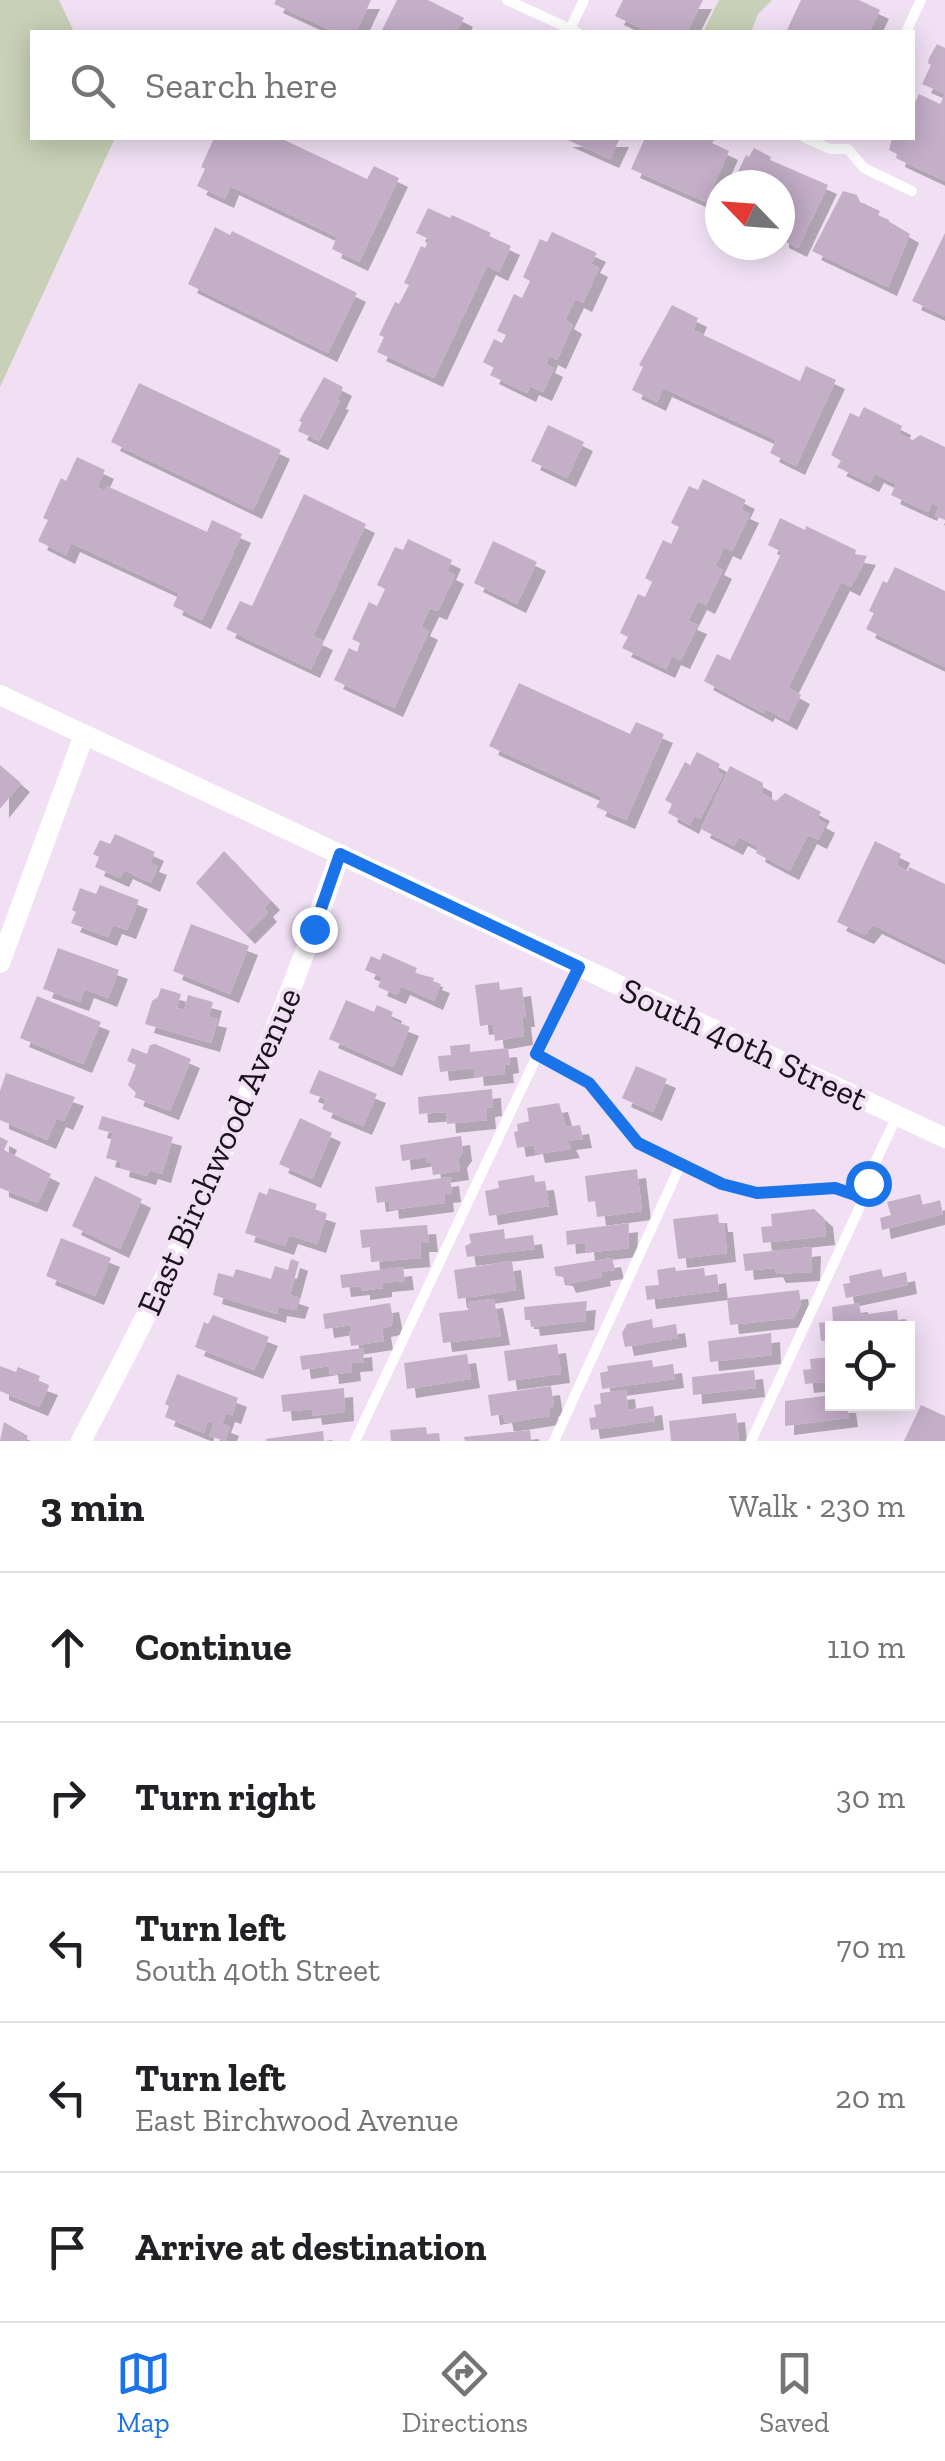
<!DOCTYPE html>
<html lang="en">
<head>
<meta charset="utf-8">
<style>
	:root { --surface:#fff; --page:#f6f6f6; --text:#202124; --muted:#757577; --line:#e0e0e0; --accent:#1a73e8 }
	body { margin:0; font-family:"Zilla Slab",serif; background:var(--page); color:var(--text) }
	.controls { position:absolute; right:30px; bottom:30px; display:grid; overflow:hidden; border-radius:0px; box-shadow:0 5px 25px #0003 }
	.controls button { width:90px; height:90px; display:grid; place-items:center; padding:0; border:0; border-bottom:2px solid var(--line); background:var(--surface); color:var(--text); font:50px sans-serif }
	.compass { position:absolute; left:705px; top:170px; width:90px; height:90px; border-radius:50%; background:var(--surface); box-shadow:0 5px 25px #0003; rotate:295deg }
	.stop { position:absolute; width:30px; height:30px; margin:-22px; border:8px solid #1a73e8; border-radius:50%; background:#fff }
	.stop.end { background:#1a73e8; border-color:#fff; box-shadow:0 2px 10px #0008 }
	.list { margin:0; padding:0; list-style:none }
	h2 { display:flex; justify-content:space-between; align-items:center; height:130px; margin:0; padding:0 40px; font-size:42px }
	h2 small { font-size:32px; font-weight:400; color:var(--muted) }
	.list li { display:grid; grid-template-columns:65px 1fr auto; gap:30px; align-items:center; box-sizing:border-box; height:150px; padding:0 40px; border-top:2px solid var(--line) }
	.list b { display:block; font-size:38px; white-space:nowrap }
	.list p { margin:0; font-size:32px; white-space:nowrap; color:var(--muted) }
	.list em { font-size:32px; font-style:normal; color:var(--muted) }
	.icon { flex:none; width:55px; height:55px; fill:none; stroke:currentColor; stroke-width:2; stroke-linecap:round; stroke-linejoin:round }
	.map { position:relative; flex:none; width:945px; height:1441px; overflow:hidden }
	.search { position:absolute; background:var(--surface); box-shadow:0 5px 25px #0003; left:30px; right:30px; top:30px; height:110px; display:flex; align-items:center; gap:25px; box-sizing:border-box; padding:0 35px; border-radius:0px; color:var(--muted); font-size:38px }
	.sheet { height:880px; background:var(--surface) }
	nav { display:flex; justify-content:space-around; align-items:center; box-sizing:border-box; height:140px; border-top:2px solid var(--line); background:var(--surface); font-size:28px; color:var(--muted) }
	nav a { display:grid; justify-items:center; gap:5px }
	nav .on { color:var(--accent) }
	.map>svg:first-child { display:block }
</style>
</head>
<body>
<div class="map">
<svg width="945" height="1441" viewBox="0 0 945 1441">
	<defs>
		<filter id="shadow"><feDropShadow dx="9" dy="9" stdDeviation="0" flood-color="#0004"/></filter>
	</defs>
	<rect width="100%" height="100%" fill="#f1e0f4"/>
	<g fill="#c8d1b7">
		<path d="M0 0H59L74 32H32V138H115L0 387Z"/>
		<path d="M719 0H772L758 14 751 32H703Z"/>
	</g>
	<g fill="#c4aec8" filter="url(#shadow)">
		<path d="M276 0H371L356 32H335L274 4Z"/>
		<path d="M397 0H428L464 18 456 32H381Z"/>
		<path d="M623 0H703L687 32H649L615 16Z"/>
		<path d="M801 0H859L880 10 869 32H786Z"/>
		<path d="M937 44 945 48V181L896 158 897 154 889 150 892 138H912V109L919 94 940 104 945 94 922 84 931 65 928 63 929 58Z"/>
		<path d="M214 138H280L367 179 374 166 399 178 359 262 332 249 337 237 230 186 225 199 197 186 205 169 201 167Z"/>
		<path d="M563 138H620L610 159Z"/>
		<path d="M645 138H709L714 140 712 143 729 151 706 202 631 169Z"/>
		<path d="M754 148 771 157 770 160 828 185 798 248 780 239V185H732L746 155 749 157Z"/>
		<path d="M843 191 857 195 860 202 880 211 878 215 910 234 888 287 812 251Z"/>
		<path d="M428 208 450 218 452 215 491 233 489 236 511 246 499 272 487 266 434 378 377 352 384 337 379 335 395 302 399 304 409 285 404 283 421 246 425 248 429 239 416 233Z"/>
		<path d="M215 227 230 235 232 231 357 293 328 353 188 284Z"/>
		<path d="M552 232 597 253 591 264 599 268 583 303 575 299 565 320 573 325 557 360 549 356 546 364 554 368 543 392 530 386 527 393 490 375 494 368 483 362 494 339 502 343 506 335 497 331 514 294 522 298 530 281 523 277 540 239 547 242Z"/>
		<path d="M945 233V316L912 301Z"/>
		<path d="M672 305 698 318 693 330 800 381 806 366 836 380 796 466 770 453 776 440 663 388 657 402 632 390 643 367 639 365Z"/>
		<path d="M324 377 343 387 337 400 340 401 319 441 298 431 302 422 299 421Z"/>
		<path d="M139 383 281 450 253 510 111 442Z"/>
		<path d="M864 407 902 426 899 434 913 440 920 435 945 447V520L935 516 939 507 932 503 928 512 891 495 896 484 875 474 870 483 837 467 841 461 831 455 850 413 859 417Z"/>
		<path d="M548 425 584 442 567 478 531 461Z"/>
		<path d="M77 457 105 470 97 487 105 491 107 486 207 532 212 520 242 534 202 620 173 606 179 593 71 543 66 555 38 541 48 520 43 518 61 478 66 481Z"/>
		<path d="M703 479 746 500 741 510 750 514 732 551 724 547 715 566 723 570 706 605 698 601 688 621 698 625 681 660 672 656 666 669 622 648 628 637 620 633 638 594 645 597 652 582 645 578 663 540 671 544 679 527 671 523 689 486 698 490Z"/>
		<path d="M304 494 366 524 313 636 324 641 311 669 226 629 240 601 252 606Z"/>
		<path d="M780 518 805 530 806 526 856 550 855 554 867 556 851 587 841 582 788 688 801 695 788 721 766 709 764 713 704 681 717 654 730 660 782 552 768 545Z"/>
		<path d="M408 539 452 560 447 571 455 575 438 611 430 608 421 627 429 631 394 708 334 680 349 648 357 652 360 643 352 639 369 602 377 606 385 589 377 585 395 547 403 550Z"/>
		<path d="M493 541 537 562 517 604 474 583Z"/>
		<path d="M895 567 945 591V667L866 629 874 613 869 611 883 581 887 583Z"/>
		<path d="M519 683 630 734 636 722 664 734 626 820 596 807 602 797 489 746Z"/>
		<path d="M697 752 720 764 717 771 723 775 700 819 694 816 690 825 668 813 672 804 665 800 685 762 690 765Z"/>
		<path d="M0 765 21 783 0 809Z"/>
		<path d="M730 766 763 783V794L776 801 785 793 821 812 817 819 826 824 818 840 808 835 790 871 756 853 758 847 739 837 734 846 701 829Z"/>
		<path d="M115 834 155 852 150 863 158 866 151 883 124 870 120 878 95 867 99 857 93 854 100 840 110 844Z"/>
		<path d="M875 841 901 854 896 865 908 871 909 867 945 884V960L873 925 865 935 837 922Z"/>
		<path d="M224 851 271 901 264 908 268 913 246 935 196 883Z"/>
		<path d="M100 885 139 900 127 930 113 925 108 937 71 923 76 912 72 910 80 888 96 894Z"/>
		<path d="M191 924 249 946 230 994 173 971Z"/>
		<path d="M58 948 119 970 108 998 85 989 80 1002 43 989Z"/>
		<path d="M383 953 417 968 415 973 434 978 433 981 441 984 434 1001 401 986 397 995 378 987 382 977 365 970 371 956 380 960Z"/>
		<path d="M499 982 500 990 522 987 526 1018H522L524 1036 495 1041 493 1024 480 1026 475 985Z"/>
		<path d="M161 988 181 994 177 1008 184 1010 188 995 213 1002 209 1017 218 1019 211 1043 145 1024 152 1001 158 997Z"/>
		<path d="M37 996 101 1022 83 1064 20 1038Z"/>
		<path d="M346 1000 374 1012 377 1005 393 1012 390 1019 410 1027 393 1067 329 1039Z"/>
		<path d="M155 1044 191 1059 170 1111 134 1097 136 1093 128 1085 136 1065 127 1061 132 1048 147 1054 150 1045Z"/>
		<path d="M470 1044V1052L508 1048 510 1064 504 1065 505 1074 475 1077 474 1068 440 1072 438 1056 451 1055 450 1046Z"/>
		<path d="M636 1066 667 1079 653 1112 622 1098Z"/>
		<path d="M319 1070 377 1094 363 1126 322 1109 326 1099 309 1093Z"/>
		<path d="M6 1073 75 1097 64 1121 57 1118 47 1140 0 1120V1091Z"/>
		<path d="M492 1089 493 1107 486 1108 487 1120 447 1124 446 1112 419 1114 418 1097Z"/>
		<path d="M559 1103 566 1127 580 1125 583 1139 567 1141 571 1149 536 1154 534 1145 517 1148 514 1132 518 1131 517 1124 529 1121 527 1108Z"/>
		<path d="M102 1116 173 1137 162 1174 149 1170 147 1176 120 1168 121 1162 106 1158 113 1133 98 1129Z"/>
		<path d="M300 1118 332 1133 312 1179 279 1164Z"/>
		<path d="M461 1136 463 1152 458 1159 460 1171 433 1175 431 1163H426V1157L402 1161 400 1145Z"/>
		<path d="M0 1137 8 1141 4 1150 51 1174 38 1203 0 1188Z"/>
		<path d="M637 1169 642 1211 597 1217 595 1201 588 1202 585 1176Z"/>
		<path d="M534 1175 535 1182 545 1181 549 1206 489 1216 485 1191 499 1188 498 1181Z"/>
		<path d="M95 1176 142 1199 120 1249 72 1226Z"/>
		<path d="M450 1177 452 1193 444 1194 445 1203 390 1210 389 1201 377 1203 375 1187Z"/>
		<path d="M269 1188 317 1204 315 1210 327 1214 317 1244 289 1235 285 1246 245 1233 259 1192 267 1195Z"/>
		<path d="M920 1194 923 1205 940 1200 943 1214 882 1230 880 1218 891 1215 887 1202Z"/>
		<path d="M814 1209 824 1218 826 1236 763 1243 761 1227 772 1226 771 1214Z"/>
		<path d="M718 1214 719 1223H724L727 1253 678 1259 673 1219Z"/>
		<path d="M629 1223 628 1248 586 1253 585 1243 567 1245 566 1231Z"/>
		<path d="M427 1225 429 1243H420L421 1258 371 1262 370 1247 362 1248 360 1230Z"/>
		<path d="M504 1229 505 1239 533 1235 535 1249 467 1257 465 1246 471 1243 469 1234Z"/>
		<path d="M61 1238 111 1258 95 1296 46 1276Z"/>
		<path d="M812 1247 811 1272 777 1274 774 1268 745 1271 743 1254Z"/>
		<path d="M612 1258 615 1270 601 1272 602 1277 567 1284 564 1277 556 1276 554 1267Z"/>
		<path d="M291 1259 299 1262 290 1295 300 1298 296 1310 278 1307 277 1314 213 1295 218 1273 233 1277 236 1269 271 1279 275 1266 288 1270Z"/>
		<path d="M512 1261 516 1290 458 1299 454 1270Z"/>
		<path d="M403 1267 405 1281 383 1283V1288L361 1291V1286L342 1288 340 1275Z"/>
		<path d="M675 1267 676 1271 704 1268 705 1276 717 1274 719 1291 647 1300 645 1286 659 1285 657 1270Z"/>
		<path d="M881 1269 883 1277 906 1272 908 1285 846 1298 843 1284 850 1283 849 1276Z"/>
		<path d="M799 1290 801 1304 794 1318 730 1325 727 1298Z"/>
		<path d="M494 1299 501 1336 443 1343 439 1313 468 1310 469 1302Z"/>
		<path d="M587 1301 585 1321 531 1327 530 1320H525L524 1307Z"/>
		<path d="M390 1303 393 1319 391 1326 382 1328 384 1341 351 1346 349 1332 352 1331 351 1325 325 1329 323 1314Z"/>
		<path d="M859 1303 861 1315 897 1310 899 1328H832V1340L821 1341 819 1323 833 1321 832 1307Z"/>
		<path d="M213 1315 269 1337 254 1370 195 1347 204 1322 208 1324Z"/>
		<path d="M652 1319 653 1328 676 1324 678 1338 625 1347 622 1333 627 1324Z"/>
		<path d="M771 1333 772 1355 710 1362 708 1341Z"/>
		<path d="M557 1344 561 1374 508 1381 504 1351Z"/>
		<path d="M363 1348 364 1362 351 1363 352 1372 330 1375 329 1366 302 1370 300 1356Z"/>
		<path d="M467 1354 471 1379 407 1389 404 1363Z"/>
		<path d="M832 1357V1381L805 1384 803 1370 811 1369 810 1359Z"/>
		<path d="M652 1360 653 1367 673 1364 675 1379 602 1389 600 1373 608 1371 607 1366Z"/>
		<path d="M0 1366 16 1372 18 1367 40 1376 38 1382 49 1386 39 1407 0 1391Z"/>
		<path d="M754 1370 756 1388 693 1395 692 1377Z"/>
		<path d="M177 1374 238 1398 232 1415 226 1413 222 1424 230 1427 225 1441 209 1436 214 1423 208 1421 204 1433 165 1417 169 1406 165 1404Z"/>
		<path d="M551 1386 554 1406 549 1408 550 1416 505 1423 503 1414 491 1416 488 1395Z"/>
		<path d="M344 1388 345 1412 313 1416 312 1409 283 1412 281 1395Z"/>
		<path d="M626 1390 628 1410 653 1406 655 1421 591 1430 589 1418 596 1417 594 1405 601 1404 600 1393Z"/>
		<path d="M832 1395V1404H847L849 1418 785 1426V1401Z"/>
		<path d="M921 1405 945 1416V1441H904Z"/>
		<path d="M736 1413 739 1441H671L669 1421Z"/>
		<path d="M4 1422 28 1436 25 1441H0Z"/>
		<path d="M426 1427 427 1434 439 1433 440 1441H391L390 1430Z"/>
		<path d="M530 1430 531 1441H465L464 1437Z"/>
		<path d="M323 1431 324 1441H266V1439Z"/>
	</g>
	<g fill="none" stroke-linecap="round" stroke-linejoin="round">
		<g stroke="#fff" stroke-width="10">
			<path d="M507 0 577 32"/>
			<path d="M570 29 584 0"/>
			<path d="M906 32 921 0"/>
			<path d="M805 138 830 149H848L864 168 912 191"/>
			<path d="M536 1055 589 1083 638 1143 722 1185 757 1193 835 1188 864 1198"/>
			<path d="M355 1441 579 967"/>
			<path d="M554 1441 680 1166"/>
			<path d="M751 1441 864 1198 872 1169 897 1116"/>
		</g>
		<g stroke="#fff" stroke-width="20">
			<path d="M0 695 945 1138"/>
			<path d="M0 963 84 735"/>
			<path d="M81 1441C182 1253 271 1057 340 854"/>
		</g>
	</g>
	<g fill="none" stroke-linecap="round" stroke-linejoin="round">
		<path stroke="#1a73e8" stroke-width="12" d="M314 929 340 854 579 967 536 1054 589 1083 638 1143 722 1184 757 1193 835 1188 864 1198 868 1183"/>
	</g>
	<g text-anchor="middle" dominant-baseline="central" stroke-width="8" stroke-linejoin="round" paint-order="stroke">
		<g font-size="35" fill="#181219" stroke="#f1e0f4">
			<text transform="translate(744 1044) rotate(25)">South 40th Street</text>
			<text transform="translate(219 1151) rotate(-66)">East Birchwood Avenue</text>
		</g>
	</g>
</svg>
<div class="controls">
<button><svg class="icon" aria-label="locate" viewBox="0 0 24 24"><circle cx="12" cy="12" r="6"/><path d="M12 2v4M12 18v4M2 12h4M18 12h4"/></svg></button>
</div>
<svg class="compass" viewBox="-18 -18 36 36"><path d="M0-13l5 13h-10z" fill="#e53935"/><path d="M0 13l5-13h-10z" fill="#757577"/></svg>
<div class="stop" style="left:868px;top:1183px"></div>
<div class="stop end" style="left:314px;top:929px"></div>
<div class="search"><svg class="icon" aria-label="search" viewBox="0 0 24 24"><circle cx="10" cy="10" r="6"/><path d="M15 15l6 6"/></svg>Search here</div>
</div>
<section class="sheet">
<h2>3 min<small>Walk · 230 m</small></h2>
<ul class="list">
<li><svg class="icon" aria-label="ahead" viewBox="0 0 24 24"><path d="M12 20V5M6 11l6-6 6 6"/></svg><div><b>Continue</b></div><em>110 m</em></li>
<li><svg class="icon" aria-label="right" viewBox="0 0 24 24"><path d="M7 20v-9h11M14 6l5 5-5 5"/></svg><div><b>Turn right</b></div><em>30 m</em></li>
<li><svg class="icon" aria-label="left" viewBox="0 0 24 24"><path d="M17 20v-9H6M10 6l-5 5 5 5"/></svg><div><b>Turn left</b><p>South 40th Street</p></div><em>70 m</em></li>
<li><svg class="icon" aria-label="left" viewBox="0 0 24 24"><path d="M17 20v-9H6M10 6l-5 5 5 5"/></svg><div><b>Turn left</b><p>East Birchwood Avenue</p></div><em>20 m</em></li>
<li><svg class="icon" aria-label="arrive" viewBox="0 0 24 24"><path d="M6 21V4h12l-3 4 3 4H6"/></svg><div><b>Arrive at destination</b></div></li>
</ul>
</section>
<nav>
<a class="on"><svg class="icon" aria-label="map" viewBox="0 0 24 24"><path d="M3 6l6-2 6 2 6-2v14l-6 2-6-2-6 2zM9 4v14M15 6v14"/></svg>Map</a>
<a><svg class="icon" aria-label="directions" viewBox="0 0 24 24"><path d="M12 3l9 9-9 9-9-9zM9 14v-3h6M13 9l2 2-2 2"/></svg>Directions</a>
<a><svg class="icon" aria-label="saved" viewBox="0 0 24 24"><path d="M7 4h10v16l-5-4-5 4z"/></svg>Saved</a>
</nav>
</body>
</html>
